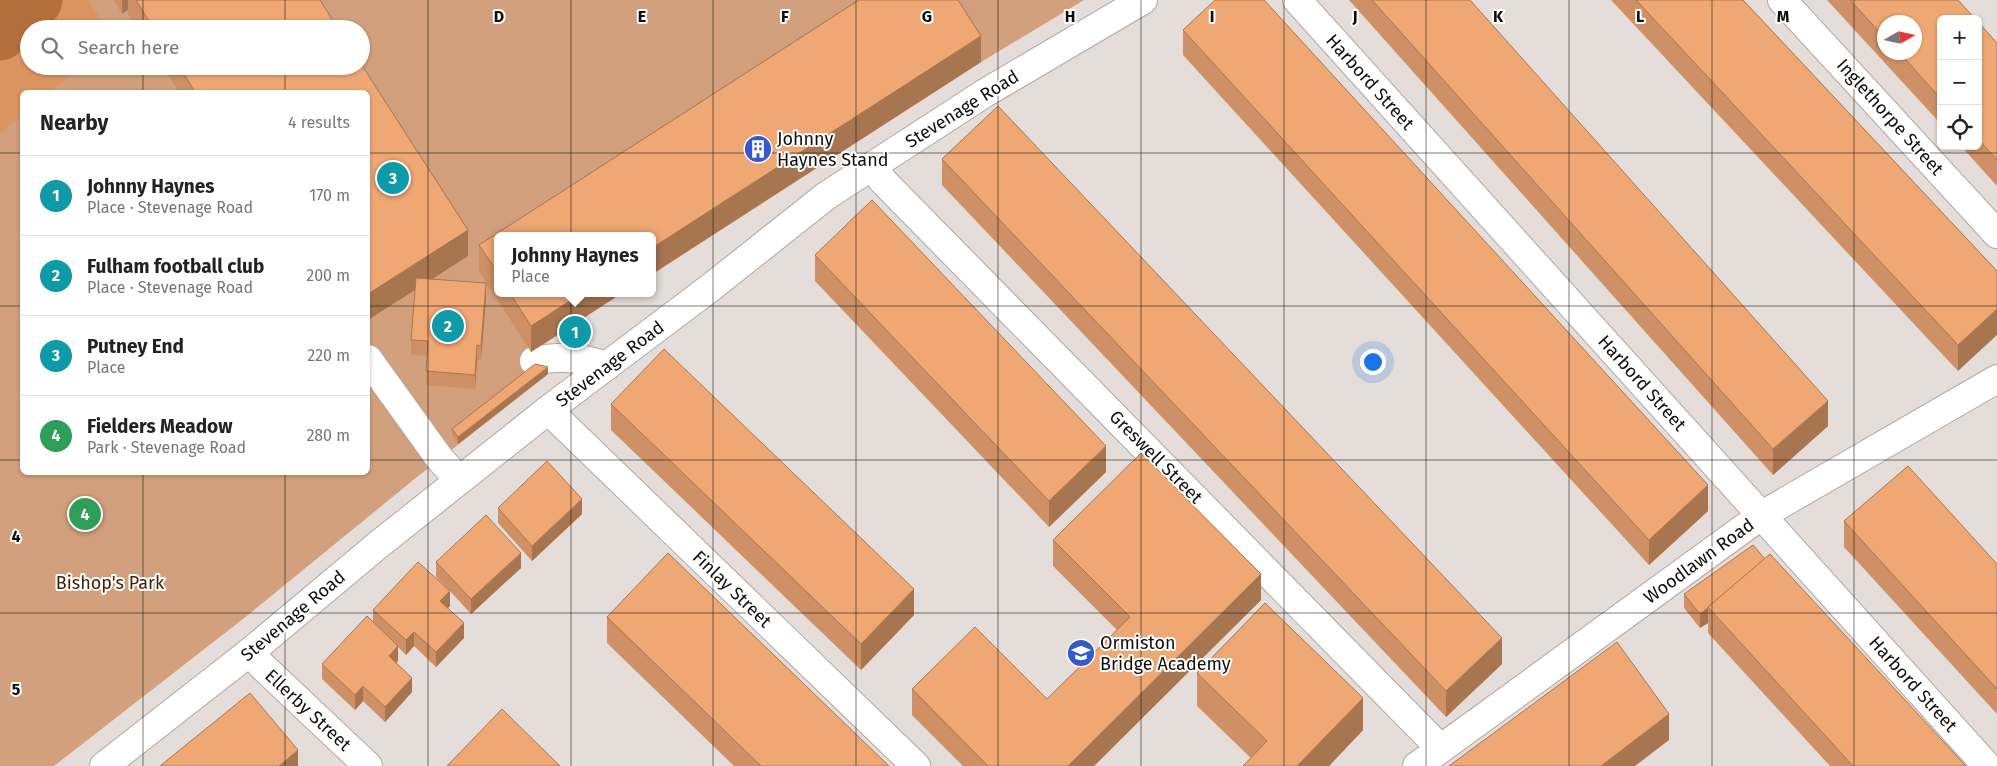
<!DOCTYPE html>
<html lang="en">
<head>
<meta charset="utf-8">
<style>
	:root { --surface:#fff; --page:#f2f2f2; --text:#222; --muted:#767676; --line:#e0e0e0; --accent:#3659ca }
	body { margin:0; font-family:"Fira Sans",sans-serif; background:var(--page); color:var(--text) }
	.controls { position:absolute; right:15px; top:15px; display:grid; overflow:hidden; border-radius:8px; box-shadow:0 1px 4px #0004 }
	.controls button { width:45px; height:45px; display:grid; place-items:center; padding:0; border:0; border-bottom:1px solid var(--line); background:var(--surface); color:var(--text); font:25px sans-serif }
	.compass { position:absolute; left:1877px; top:15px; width:45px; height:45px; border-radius:50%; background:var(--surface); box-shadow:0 1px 4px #0004; rotate:81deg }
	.you { position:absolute; left:1372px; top:361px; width:18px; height:18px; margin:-12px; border:4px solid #fff; border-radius:50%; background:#1a73e8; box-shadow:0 0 0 8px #1a73e833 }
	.badge { display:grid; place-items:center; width:32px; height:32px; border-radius:50%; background:var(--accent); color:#fff; font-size:16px; font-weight:700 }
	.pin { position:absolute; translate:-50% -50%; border:2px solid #fff; box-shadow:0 1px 5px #0006 }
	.popup { position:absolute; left:494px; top:232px; width:162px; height:65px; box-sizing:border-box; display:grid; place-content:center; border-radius:8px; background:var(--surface); filter:drop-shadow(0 1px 4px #0005); font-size:16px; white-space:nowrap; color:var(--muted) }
	.popup b { font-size:19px; color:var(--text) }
	.popup::after { content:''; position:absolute; left:50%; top:100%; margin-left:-10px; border:10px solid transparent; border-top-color:var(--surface) }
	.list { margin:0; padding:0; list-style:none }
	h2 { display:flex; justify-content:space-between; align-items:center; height:65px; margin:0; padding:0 20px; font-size:21px }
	h2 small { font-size:16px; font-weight:400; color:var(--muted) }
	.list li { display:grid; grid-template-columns:32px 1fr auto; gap:15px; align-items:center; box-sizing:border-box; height:80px; padding:0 20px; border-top:1px solid var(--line) }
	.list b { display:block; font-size:19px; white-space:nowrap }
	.list p { margin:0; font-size:16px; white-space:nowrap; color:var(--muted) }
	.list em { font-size:16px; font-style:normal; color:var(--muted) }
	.icon { flex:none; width:28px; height:28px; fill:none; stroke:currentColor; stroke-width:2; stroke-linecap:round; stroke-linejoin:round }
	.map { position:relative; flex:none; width:1997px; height:766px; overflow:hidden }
	.search { position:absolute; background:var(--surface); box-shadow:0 1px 4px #0004; left:20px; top:20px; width:350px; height:55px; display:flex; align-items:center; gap:12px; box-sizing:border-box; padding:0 18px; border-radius:28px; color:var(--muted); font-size:19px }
	.panel { position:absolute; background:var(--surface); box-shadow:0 1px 4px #0004; left:20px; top:90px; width:350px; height:385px; border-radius:8px }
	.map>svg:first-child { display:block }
</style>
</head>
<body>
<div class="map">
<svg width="1997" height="766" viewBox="0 0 1997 766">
	<rect width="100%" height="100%" fill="#e4ddd9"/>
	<path fill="#d2a07c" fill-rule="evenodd" d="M35 0H1084L981 62 653 274 652 236H498V293H622L544 344 548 374 417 477 248 615 54 766H0V33ZM29 29H361V66H29ZM22 92H368V472H22Z"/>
	<path fill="#db9561" d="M35 0H87L106 26 105 29H29V66H83L50 92H22V115L0 133V33Z"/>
	<path fill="#b3703c" stroke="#82532e" d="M0 0H35L0 33Z"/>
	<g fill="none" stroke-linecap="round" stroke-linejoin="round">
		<path stroke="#b3703c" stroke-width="55" d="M0 33 35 0"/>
		<defs>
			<g id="minor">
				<path d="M1297 0 1987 766"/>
				<path d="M1782 0 1997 234"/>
				<path d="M872 166 883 181 1440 748"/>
				<path d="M368 359 440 459 459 480"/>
				<path d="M534 361C560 355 582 358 607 366"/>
				<path d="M548 410 916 766"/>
				<path d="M250 652 262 666 368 766"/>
				<path d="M104 766 250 652 378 545 548 410 710 288 826 196 985 93 1143 0"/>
				<path d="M1417 766 1762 515 1997 379"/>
			</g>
		</defs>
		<use href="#minor" stroke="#aea8a4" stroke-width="30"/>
		<use href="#minor" stroke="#fff" stroke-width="28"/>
	</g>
	<g fill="#ce9064" fill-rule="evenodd">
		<path d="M114 0H320L338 29H138L128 14V10L122 14Z"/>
		<path d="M859 0H958L981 36V62L652 274V236H498V293H622L531 352 479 271V245Z"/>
		<path d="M1349 0H1470L1828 426 1773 475Z"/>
		<path d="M1611 0H1743L1997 271 1958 371Z"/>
		<path d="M1827 0H1958L1941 19V124ZM1884 22 1914 52H1884Z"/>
		<path d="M1978 22 1997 43V186L1961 146H1978Z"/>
		<path d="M1183 30 1708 511 1649 565 1183 55Z"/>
		<path d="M162 66H361L468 256 432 279 486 298 481 360H477L475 389 426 385 427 356 411 355V340L415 290 368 320V92H179Z"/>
		<path d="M942 159 1502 664 1446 717 942 185Z"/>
		<path d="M815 255 1106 472 1049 527 815 281Z"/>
		<path d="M548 374 458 444 452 436V429Z"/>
		<path d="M611 404 914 615 861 670 611 430Z"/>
		<path d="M498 508 582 514 532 561 498 523Z"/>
		<path d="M1844 521 1997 564V714L1844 547Z"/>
		<path d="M1053 540 1261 600 1094 766H963L912 715V689L1047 699 1117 630 1053 566Z"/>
		<path d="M1765 559 1966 766H1830L1708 633V623L1700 628 1684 608V594Z"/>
		<path d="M436 562 521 568 471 614 450 591V606L447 608 464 638 436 667 414 646 406 655 398 647V661L396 663 412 692 385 722 363 701 355 710 322 679V664L373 623V610L449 590 436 577Z"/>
		<path d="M607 617 889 766H734L607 643Z"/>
		<path d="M1197 673 1363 730 1329 766H1243L1251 758 1197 706Z"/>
	</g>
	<g fill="#a77651">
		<path d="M122 0H128V10L122 14Z"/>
		<path d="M981 36V62L652 274V248Z"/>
		<path d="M468 230V256L368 320V294Z"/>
		<path d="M486 283V298L481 360V346Z"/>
		<path d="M582 293H622L531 352V326Z"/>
		<path d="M1997 309V335L1958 371V345Z"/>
		<path d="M477 345V360L475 389V375Z"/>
		<path d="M548 367V374L458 444V437Z"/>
		<path d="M1828 401V426L1773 475V449Z"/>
		<path d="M1106 446V472L1049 527V501Z"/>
		<path d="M1708 485V511L1649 565V540Z"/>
		<path d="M582 499V514L532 561V546Z"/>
		<path d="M521 553V568L471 614V599Z"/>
		<path d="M1261 574V600L1094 766H1068Z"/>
		<path d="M914 589V615L861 670V644Z"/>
		<path d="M450 591V606L440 616V601Z"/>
		<path d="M1708 608V623L1700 628V614Z"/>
		<path d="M464 623V638L436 667V652Z"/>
		<path d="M414 632V646L406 655V640Z"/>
		<path d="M1502 638V664L1446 717V691Z"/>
		<path d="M398 646V661L389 671V656Z"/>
		<path d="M412 678V692L385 722V707Z"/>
		<path d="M363 686V701L355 710V695Z"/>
		<path d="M1363 698V730L1329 766H1297Z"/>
		<path d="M1669 714V740L1635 766H1601Z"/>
		<path d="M298 750V766H279Z"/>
	</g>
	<g fill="#efa874" stroke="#a77651">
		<path d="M136 0H320L338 29H154Z"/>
		<path d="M859 0H958L981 36 652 248V236H498V273L479 245Z"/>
		<path d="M1215 0H1264L1708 485 1649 540 1183 30Z"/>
		<path d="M1372 0H1470L1828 401 1773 449Z"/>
		<path d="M1636 0H1743L1997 271V309L1958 345Z"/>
		<path d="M1850 0H1958L1975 19H1941V99L1899 52H1914V22H1884V37Z"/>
		<path d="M1978 22 1997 43V160L1978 139Z"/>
		<path d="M361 64 468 230 368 294V92H195L179 66H361Z"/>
		<path d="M998 106 1502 638 1446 691 942 159Z"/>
		<path d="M872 200 1106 446 1049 501 815 255Z"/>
		<path d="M416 278 486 283 481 346 477 345 475 375 426 371 428 341 411 340Z"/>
		<path d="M510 293H582L531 326Z"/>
		<path d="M664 349 914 589 861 644 611 404Z"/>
		<path d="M535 364 548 367 458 437 452 429Z"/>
		<path d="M1141 453 1261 574 1068 766H988L912 689 975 627 1047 699 1130 617 1053 540Z"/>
		<path d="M547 461 582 499 532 546 498 508Z"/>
		<path d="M1908 466 1997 564V689L1844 521Z"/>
		<path d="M486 515 521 553 471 599 436 562Z"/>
		<path d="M1753 545 1765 559 1708 607V608L1700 614 1684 594Z"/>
		<path d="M668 553 889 766H761L607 617Z"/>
		<path d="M1770 554 1966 766H1853L1708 607Z"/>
		<path d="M418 562 450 591 440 601 464 623 436 652 414 632 406 640 373 610Z"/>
		<path d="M1265 603 1363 698 1297 766H1243L1267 741 1197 673Z"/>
		<path d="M367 616 398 646 389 656 412 678 385 707 363 686 355 695 322 664Z"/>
		<path d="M1617 642 1669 714 1601 766H1449Z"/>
		<path d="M250 693 298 750 279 766H160Z"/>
		<path d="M502 709 560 766H447Z"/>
	</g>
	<path fill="none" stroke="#100e0c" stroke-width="1" stroke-opacity="0.55" d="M143 0V29M285 0V29M428 0V766M571 0V766M713 0V766M856 0V766M998 0V766M1141 0V766M1284 0V766M1426 0V766M1569 0V766M1712 0V766M1854 0V766M143 66V92M285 66V92M0 153H22M368 153H1997M0 306H22M368 306H1997M0 460H22M368 460H1997M143 472V766M285 472V766M0 613H1997"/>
	<defs>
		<symbol id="building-disc" viewBox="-11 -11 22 22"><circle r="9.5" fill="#3659ca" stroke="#fff"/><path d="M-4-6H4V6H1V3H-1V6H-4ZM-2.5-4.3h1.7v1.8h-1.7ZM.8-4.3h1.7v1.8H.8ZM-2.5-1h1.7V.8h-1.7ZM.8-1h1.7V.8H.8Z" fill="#fff"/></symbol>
		<symbol id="school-disc" viewBox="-11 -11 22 22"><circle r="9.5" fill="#3659ca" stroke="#fff"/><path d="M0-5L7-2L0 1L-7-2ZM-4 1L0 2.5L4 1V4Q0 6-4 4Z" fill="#fff"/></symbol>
	</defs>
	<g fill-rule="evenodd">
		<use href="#building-disc" x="742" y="133" width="32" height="32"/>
		<use href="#school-disc" x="1065" y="637" width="32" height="32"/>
	</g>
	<g text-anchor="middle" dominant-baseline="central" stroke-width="4" stroke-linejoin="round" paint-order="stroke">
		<g font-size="18" fill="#100e0c" stroke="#fff">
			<text transform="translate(1370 82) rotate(48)">Harbord Street</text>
			<text transform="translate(962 109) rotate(-32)">Stevenage Road</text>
			<text transform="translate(1890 117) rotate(48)">Inglethorpe Street</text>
			<text transform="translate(610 364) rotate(-37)">Stevenage Road</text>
			<text transform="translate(1642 383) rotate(48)">Harbord Street</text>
			<text transform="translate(1156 457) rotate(45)">Greswell Street</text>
			<text transform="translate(1699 561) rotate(-36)">Woodlawn Road</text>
			<text transform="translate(732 589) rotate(44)">Finlay Street</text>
			<text transform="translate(293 616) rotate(-40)">Stevenage Road</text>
			<text transform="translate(1913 684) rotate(48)">Harbord Street</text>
			<text transform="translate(308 710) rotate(43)">Ellerby Street</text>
		</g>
		<g font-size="18" fill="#100e0c" stroke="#fff" text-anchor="start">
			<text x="777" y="139">Johnny<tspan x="777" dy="21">Haynes Stand</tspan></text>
			<text x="1100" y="643">Ormiston<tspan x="1100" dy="21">Bridge Academy</tspan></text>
		</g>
		<g font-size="18" fill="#3e220b" stroke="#fff">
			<text x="110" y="583">Bishop's Park</text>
		</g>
	</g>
	<g font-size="16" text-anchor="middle" font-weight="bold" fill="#100e0c" stroke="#fff" stroke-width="4" stroke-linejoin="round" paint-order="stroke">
		<text x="499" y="22">D</text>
		<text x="642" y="22">E</text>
		<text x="785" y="22">F</text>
		<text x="927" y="22">G</text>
		<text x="1070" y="22">H</text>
		<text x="1212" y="22">I</text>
		<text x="1355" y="22">J</text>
		<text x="1498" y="22">K</text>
		<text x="1640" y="22">L</text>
		<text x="1783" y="22">M</text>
		<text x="16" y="542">4</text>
		<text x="16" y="695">5</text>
	</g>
</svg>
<div class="controls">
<button>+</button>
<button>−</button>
<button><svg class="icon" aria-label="locate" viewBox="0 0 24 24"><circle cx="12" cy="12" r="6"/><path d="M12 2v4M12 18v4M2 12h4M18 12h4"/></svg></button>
</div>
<svg class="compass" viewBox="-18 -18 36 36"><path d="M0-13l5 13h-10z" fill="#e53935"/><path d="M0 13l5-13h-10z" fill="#767676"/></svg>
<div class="you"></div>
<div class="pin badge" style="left:575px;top:332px;background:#0f9aa8">1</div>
<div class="popup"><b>Johnny Haynes</b>Place</div>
<div class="pin badge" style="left:448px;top:326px;background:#0f9aa8">2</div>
<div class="pin badge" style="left:393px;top:178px;background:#0f9aa8">3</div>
<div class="pin badge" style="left:85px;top:514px;background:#2e9e5b">4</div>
<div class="search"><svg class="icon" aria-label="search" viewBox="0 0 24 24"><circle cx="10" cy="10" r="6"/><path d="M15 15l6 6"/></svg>Search here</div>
<section class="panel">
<h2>Nearby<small>4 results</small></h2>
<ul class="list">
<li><span class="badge" style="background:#0f9aa8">1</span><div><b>Johnny Haynes</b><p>Place · Stevenage Road</p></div><em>170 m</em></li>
<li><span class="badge" style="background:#0f9aa8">2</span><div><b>Fulham football club</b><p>Place · Stevenage Road</p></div><em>200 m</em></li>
<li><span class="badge" style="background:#0f9aa8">3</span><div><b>Putney End</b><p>Place</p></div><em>220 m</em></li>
<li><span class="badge" style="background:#2e9e5b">4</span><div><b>Fielders Meadow</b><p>Park · Stevenage Road</p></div><em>280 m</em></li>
</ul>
</section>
</div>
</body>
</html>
